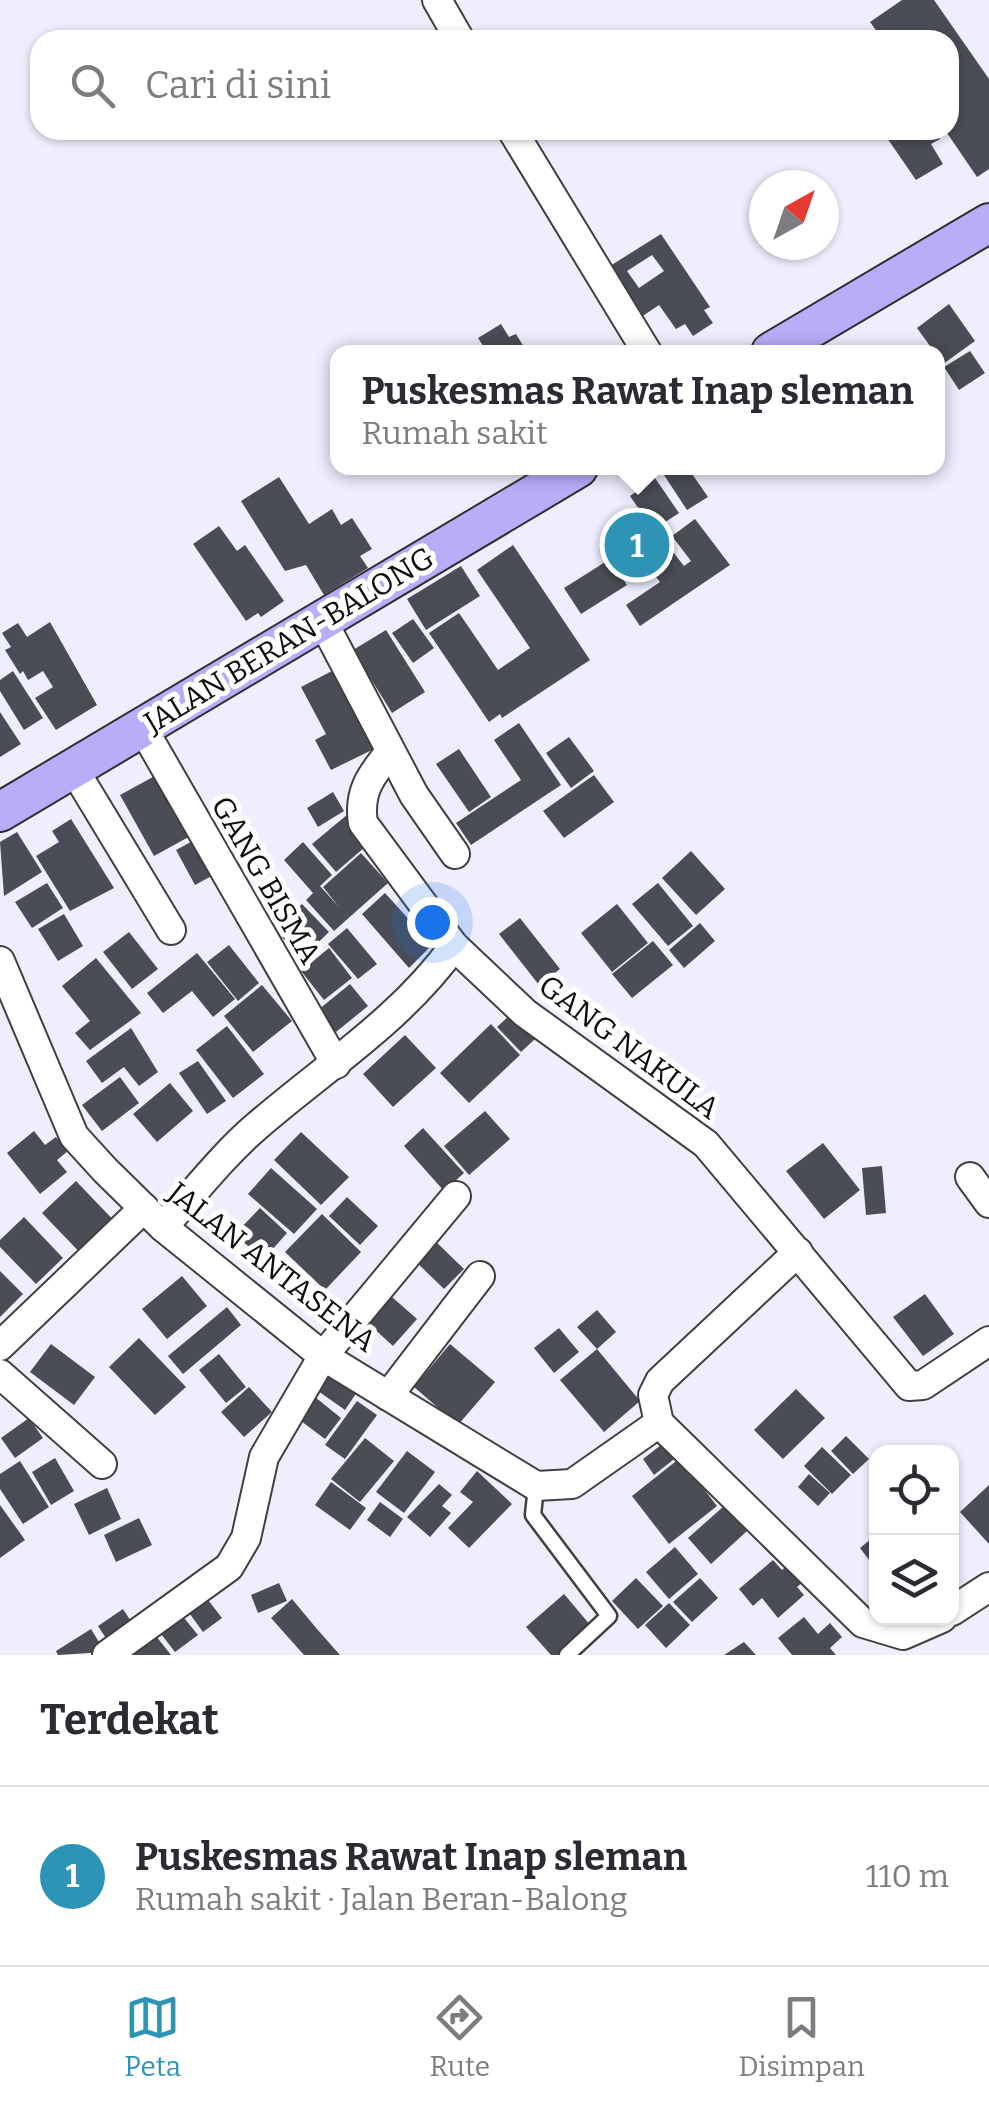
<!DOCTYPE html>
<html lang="id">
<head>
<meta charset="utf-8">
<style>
	:root { --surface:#fff; --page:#f7f7f7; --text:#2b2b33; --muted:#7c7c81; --line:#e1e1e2; --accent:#2d94b5 }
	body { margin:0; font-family:Bitter,serif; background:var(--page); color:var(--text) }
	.controls { position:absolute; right:30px; bottom:30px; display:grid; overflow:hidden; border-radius:20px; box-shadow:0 2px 8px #0004 }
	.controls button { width:90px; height:90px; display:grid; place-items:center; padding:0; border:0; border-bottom:2px solid var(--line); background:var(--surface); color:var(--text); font:50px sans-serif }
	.compass { position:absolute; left:749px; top:170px; width:90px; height:90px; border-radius:50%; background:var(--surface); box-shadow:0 2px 8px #0004; rotate:40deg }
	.you { position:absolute; left:432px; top:922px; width:35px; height:35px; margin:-25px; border:8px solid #fff; border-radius:50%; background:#1a73e8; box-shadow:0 0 0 15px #1a73e833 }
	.badge { display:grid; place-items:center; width:65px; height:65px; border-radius:50%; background:var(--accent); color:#fff; font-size:32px; font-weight:700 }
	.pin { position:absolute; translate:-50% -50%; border:5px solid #fff; box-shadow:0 2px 10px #0006 }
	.popup { position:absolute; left:330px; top:345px; width:615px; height:130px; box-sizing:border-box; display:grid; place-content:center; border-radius:20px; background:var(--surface); filter:drop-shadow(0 2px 8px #0005); font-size:32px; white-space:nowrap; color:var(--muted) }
	.popup b { font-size:38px; color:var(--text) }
	.popup::after { content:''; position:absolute; left:50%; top:100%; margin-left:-20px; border:20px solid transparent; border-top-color:var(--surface) }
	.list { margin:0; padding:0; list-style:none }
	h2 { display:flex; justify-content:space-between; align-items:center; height:130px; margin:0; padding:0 40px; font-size:42px }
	h2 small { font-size:32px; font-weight:400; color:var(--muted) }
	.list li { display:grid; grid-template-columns:65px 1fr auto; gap:30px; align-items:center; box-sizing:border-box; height:180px; padding:0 40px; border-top:2px solid var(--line) }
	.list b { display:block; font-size:38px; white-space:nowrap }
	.list p { margin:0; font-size:32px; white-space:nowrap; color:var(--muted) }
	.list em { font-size:32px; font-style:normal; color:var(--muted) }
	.icon { flex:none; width:55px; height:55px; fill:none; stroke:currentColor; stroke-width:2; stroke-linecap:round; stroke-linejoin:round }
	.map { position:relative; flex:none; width:989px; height:1655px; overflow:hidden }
	.search { position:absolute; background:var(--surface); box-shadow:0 2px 8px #0004; left:30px; right:30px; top:30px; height:110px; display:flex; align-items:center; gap:25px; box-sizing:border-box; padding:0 35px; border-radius:30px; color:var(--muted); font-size:38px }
	.sheet { height:310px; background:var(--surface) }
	nav { display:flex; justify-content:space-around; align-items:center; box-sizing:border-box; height:140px; border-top:2px solid var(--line); background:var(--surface); font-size:28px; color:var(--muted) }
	nav a { display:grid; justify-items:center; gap:5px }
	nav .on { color:var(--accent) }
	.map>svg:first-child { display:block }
</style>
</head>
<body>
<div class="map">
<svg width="989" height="1655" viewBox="0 0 989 1655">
	<rect width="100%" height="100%" fill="#efeefe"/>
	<g fill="#4a4d55" fill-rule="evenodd">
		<path d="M902 0H934L989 79V169L977 177 945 130H949V40H883L870 22Z"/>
		<path d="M889 130H936L940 139 931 144 943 164 916 180 885 135Z"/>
		<path d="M661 234 710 307 704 310 713 323 693 336 685 324 676 329 659 305 634 322 620 300 629 294 610 266ZM652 255 664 271 639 288 627 271Z"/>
		<path d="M949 304 975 341 943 364 917 328Z"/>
		<path d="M501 324 509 337 516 334 527 352H487L478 338Z"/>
		<path d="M970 351 985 373 959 390 944 367Z"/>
		<path d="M668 468H688L708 497 687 510 662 472Z"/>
		<path d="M279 477 309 524 332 509 341 525 352 518 372 549 360 556 368 568 324 595 306 565 285 571 241 501Z"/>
		<path d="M655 478 679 513 653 530 630 496Z"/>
		<path d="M695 519 730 565 640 626 626 605 660 582 639 555 662 538 684 566 691 561 672 536Z"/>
		<path d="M219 526 237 551 245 545 284 601 261 617 258 613 246 621 193 544Z"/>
		<path d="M513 545 590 660 502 718 500 714 489 722 429 633 459 613 498 670 530 648 477 570Z"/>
		<path d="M630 547 646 569 628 581 613 559Z"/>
		<path d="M610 559 627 585 581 614 564 588Z"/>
		<path d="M461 566 480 596 426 630 407 599Z"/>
		<path d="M413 619 434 648 413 663 392 633Z"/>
		<path d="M50 622 97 705 56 730 35 698 53 687 43 671 28 680 23 671 20 674 5 650 11 647 2 633 18 623 27 637Z"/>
		<path d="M386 630 425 692 392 713 353 650Z"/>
		<path d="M13 671 43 718 24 730 0 691V680Z"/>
		<path d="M332 671 374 749 331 770 315 740 326 734 301 687Z"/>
		<path d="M0 712 21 744 0 757Z"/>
		<path d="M519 723 561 785 471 845 456 823 521 780 494 740Z"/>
		<path d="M569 737 594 771 571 788 546 753Z"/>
		<path d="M459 749 491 797 469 812 436 764Z"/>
		<path d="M162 772 196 833 154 856 120 795Z"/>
		<path d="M594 775 614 802 564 838 543 811Z"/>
		<path d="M333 792 344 811 318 827 307 808Z"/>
		<path d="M348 814 372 841 336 872 312 844Z"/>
		<path d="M71 819 114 888 70 911 36 856 59 842 52 831Z"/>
		<path d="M17 832 42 872 4 896 0 842Z"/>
		<path d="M200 837 219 872 195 885 176 850Z"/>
		<path d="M303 842 332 875 320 886 339 907 323 887 361 853 388 883 334 931 306 900 313 893 284 860Z"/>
		<path d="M691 851 725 889 696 915 662 878Z"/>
		<path d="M47 883 63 908 32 928 15 902Z"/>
		<path d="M658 883 693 926 668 946 632 904Z"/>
		<path d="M385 893 432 945 409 968 362 914Z"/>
		<path d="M302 904 329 932 302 958 275 930Z"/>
		<path d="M617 904 648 943 612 972 581 933Z"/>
		<path d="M64 914 83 946 58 961 38 929Z"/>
		<path d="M520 918 560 969 539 985 499 934Z"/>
		<path d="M700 923 715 941 684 968 669 950Z"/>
		<path d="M347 928 377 964 358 979 328 944Z"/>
		<path d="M129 932 158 969 132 989 103 952Z"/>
		<path d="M653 941 673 965 632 998 612 974Z"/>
		<path d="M229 945 259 983 238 1001 207 962Z"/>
		<path d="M329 948 352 978 324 1000 301 971Z"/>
		<path d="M197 953 235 999 213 1017 192 991 163 1013 147 993Z"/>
		<path d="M96 958 141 1013 90 1050 75 1033 90 1021 62 986Z"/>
		<path d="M350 984 368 1006 336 1032 318 1010Z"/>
		<path d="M262 985 292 1021 253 1052 224 1016Z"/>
		<path d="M511 1014 535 1039 521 1052 497 1027Z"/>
		<path d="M491 1024 520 1055 469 1103 440 1073Z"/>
		<path d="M227 1026 264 1074 233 1098 196 1050Z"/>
		<path d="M131 1028 158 1072 139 1086 124 1067 102 1083 86 1061Z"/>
		<path d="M405 1035 436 1068 393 1107 363 1074Z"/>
		<path d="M198 1061 226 1101 207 1114 179 1073Z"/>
		<path d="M120 1077 139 1103 102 1131 82 1105Z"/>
		<path d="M170 1083 193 1111 157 1142 133 1114Z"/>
		<path d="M485 1111 510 1139 469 1175 444 1146Z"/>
		<path d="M423 1128 464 1173 444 1191 404 1146Z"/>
		<path d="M34 1131 45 1145 56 1137 68 1151 57 1160 67 1172 40 1194 7 1153Z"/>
		<path d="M301 1132 349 1177 321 1205 274 1160Z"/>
		<path d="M823 1143 860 1190 824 1219 786 1171Z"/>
		<path d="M882 1166 886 1213 866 1215 862 1168Z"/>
		<path d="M271 1168 317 1209 294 1234 248 1194Z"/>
		<path d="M76 1181 120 1227 87 1260 42 1213Z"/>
		<path d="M347 1197 378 1226 360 1245 329 1216Z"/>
		<path d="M260 1208 287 1233 263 1260 235 1234Z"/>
		<path d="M322 1214 361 1252 325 1290 285 1252Z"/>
		<path d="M24 1217 63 1258 36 1284 0 1247V1240Z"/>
		<path d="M429 1235 464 1269 444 1289 409 1255Z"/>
		<path d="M0 1271 23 1294 0 1317Z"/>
		<path d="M182 1276 207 1306 167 1339 142 1309Z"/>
		<path d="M384 1290 417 1319 393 1346 360 1316Z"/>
		<path d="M925 1294 954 1334 923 1356 893 1317Z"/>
		<path d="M227 1307 241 1325 183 1374 168 1356Z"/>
		<path d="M597 1310 616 1332 597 1349 577 1327Z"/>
		<path d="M559 1328 579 1352 554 1373 534 1348Z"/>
		<path d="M139 1338 186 1387 155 1415 109 1367Z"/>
		<path d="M51 1344 95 1377 74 1405 30 1372Z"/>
		<path d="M450 1344 495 1382 458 1425 414 1387Z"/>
		<path d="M597 1349 640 1401 604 1432 560 1380Z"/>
		<path d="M219 1354 246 1387 226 1403 199 1370Z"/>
		<path d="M330 1374 357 1392 345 1410 318 1391Z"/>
		<path d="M249 1387 272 1412 244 1437 221 1412Z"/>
		<path d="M796 1389 825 1418 783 1459 754 1430Z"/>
		<path d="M310 1393 341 1418 325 1439 293 1415Z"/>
		<path d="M357 1401 377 1415 345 1459 325 1445Z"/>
		<path d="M29 1418 43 1438 15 1458 1 1438Z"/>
		<path d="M846 1436 869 1459 853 1474 831 1451Z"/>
		<path d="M365 1438 394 1461 360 1502 331 1479Z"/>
		<path d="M666 1441 678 1456 654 1475 643 1459Z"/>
		<path d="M822 1447 851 1475 832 1494 804 1466Z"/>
		<path d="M407 1451 435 1472 404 1513 376 1492Z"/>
		<path d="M55 1458 74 1491 51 1505 32 1472Z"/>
		<path d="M680 1458 717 1506 669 1544 632 1496Z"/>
		<path d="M20 1461 49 1507 23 1524 0 1489V1474Z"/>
		<path d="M477 1471 512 1504 469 1548 448 1528 473 1502 460 1492Z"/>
		<path d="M809 1474 830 1493 818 1506 798 1487Z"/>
		<path d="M331 1482 366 1508 350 1530 315 1505Z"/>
		<path d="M439 1484 452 1495 442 1506 451 1513 430 1537 407 1517Z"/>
		<path d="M989 1485V1544L960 1512Z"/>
		<path d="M107 1488 121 1519 89 1535 74 1504Z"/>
		<path d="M380 1502 403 1519 390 1537 367 1520Z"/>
		<path d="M0 1505 25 1540 0 1558Z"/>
		<path d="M724 1506 747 1531 711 1564 688 1538Z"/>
		<path d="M139 1518 152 1545 116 1562 104 1535Z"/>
		<path d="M876 1535V1569L860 1548Z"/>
		<path d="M675 1547 698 1574 669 1599 646 1572Z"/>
		<path d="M773 1560 782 1570 789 1563 804 1581 797 1587 804 1595 778 1618 762 1598 753 1606 739 1589Z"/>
		<path d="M636 1578 663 1606 638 1629 612 1601Z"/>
		<path d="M700 1578 718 1598 692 1622 673 1602Z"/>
		<path d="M279 1583 287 1601 258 1613 251 1595Z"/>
		<path d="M564 1594 591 1626 557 1655H551L526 1627Z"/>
		<path d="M205 1596 222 1618 203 1632 187 1610Z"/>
		<path d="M292 1599 317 1629 340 1655H304L271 1618Z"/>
		<path d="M669 1603 690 1625 666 1648 645 1625Z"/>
		<path d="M123 1609 136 1629 111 1646 98 1626Z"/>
		<path d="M180 1613 198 1635 175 1652 158 1630Z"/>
		<path d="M804 1617 818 1634 830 1623 842 1637 830 1648 836 1655H792L778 1638Z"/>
		<path d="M91 1629 105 1652 58 1655 56 1651Z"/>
		<path d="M152 1631 171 1655H132L128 1650Z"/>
		<path d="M744 1642 756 1655H724Z"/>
	</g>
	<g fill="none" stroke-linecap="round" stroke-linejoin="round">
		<defs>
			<path id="lane" d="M536 1486 533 1515 609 1616 567 1655"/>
			<g id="street">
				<path d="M437 0 460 40"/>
				<path d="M512 130 647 352"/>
				<path d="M322 620 414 795 455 854"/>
				<path d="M142 727 336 1064"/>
				<path d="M390 752C371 775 358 792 363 823L454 946 525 1013 706 1144 909 1386 923 1385 989 1341"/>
				<path d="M73 768 171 930"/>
				<path d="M0 961 74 1136 105 1170 163 1227 323 1356 536 1486 572 1484 659 1423"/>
				<path d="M970 1177 989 1203"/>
				<path d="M163 1227C193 1194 223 1155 257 1126 324 1068 402 1019 454 946"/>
				<path d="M798 1252 660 1381 653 1395 659 1423 863 1623 903 1635 942 1618"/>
				<path d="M0 1346 144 1208"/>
				<path d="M0 1374 102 1464"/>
				<path d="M388 1396 480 1276"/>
				<path d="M952 1611 989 1587"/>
				<path d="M107 1655 229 1567 246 1538 264 1457 323 1356 456 1196"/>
			</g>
			<g id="secondary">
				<path d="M771 352 989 223"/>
				<path d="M0 812 578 468"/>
			</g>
		</defs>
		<use href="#lane" stroke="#404040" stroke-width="19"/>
		<use href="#street" stroke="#404040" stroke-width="32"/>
		<use href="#secondary" stroke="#2f2f2f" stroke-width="42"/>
		<use href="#lane" stroke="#fff" stroke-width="14"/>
		<use href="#street" stroke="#fff" stroke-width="28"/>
		<use href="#secondary" stroke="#bbacfa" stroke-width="38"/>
	</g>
	<g text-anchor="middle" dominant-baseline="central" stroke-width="10" stroke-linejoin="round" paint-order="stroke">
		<g font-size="30" fill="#0d0d0d" stroke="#fff">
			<text transform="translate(289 640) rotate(-31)">JALAN BERAN-BALONG</text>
			<text transform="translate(266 880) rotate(60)">GANG BISMA</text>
			<text transform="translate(629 1047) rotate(37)">GANG NAKULA</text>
			<text transform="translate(272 1267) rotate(38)">JALAN ANTASENA</text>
		</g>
	</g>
</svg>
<div class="controls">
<button><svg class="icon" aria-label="locate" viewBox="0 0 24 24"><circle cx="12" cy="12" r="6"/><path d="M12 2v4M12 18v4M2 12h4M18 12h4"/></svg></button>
<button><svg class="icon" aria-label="layers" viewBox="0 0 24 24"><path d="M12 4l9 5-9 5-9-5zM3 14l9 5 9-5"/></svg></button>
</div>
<svg class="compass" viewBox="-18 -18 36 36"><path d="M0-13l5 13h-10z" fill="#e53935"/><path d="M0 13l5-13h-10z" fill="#7c7c81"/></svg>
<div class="you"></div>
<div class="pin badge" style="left:637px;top:545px">1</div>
<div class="popup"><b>Puskesmas Rawat Inap sleman</b>Rumah sakit</div>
<div class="search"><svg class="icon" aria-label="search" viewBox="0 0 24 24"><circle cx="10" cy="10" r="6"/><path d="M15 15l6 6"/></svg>Cari di sini</div>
</div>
<section class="sheet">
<h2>Terdekat<small></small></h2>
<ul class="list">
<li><span class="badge">1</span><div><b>Puskesmas Rawat Inap sleman</b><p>Rumah sakit · Jalan Beran-Balong</p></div><em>110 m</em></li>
</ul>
</section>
<nav>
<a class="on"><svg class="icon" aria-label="map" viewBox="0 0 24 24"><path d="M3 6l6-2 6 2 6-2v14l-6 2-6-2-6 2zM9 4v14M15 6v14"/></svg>Peta</a>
<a><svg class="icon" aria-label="directions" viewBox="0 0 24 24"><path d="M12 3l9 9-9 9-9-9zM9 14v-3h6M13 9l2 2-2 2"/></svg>Rute</a>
<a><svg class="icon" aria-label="saved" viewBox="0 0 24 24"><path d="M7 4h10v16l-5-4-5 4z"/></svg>Disimpan</a>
</nav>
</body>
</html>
